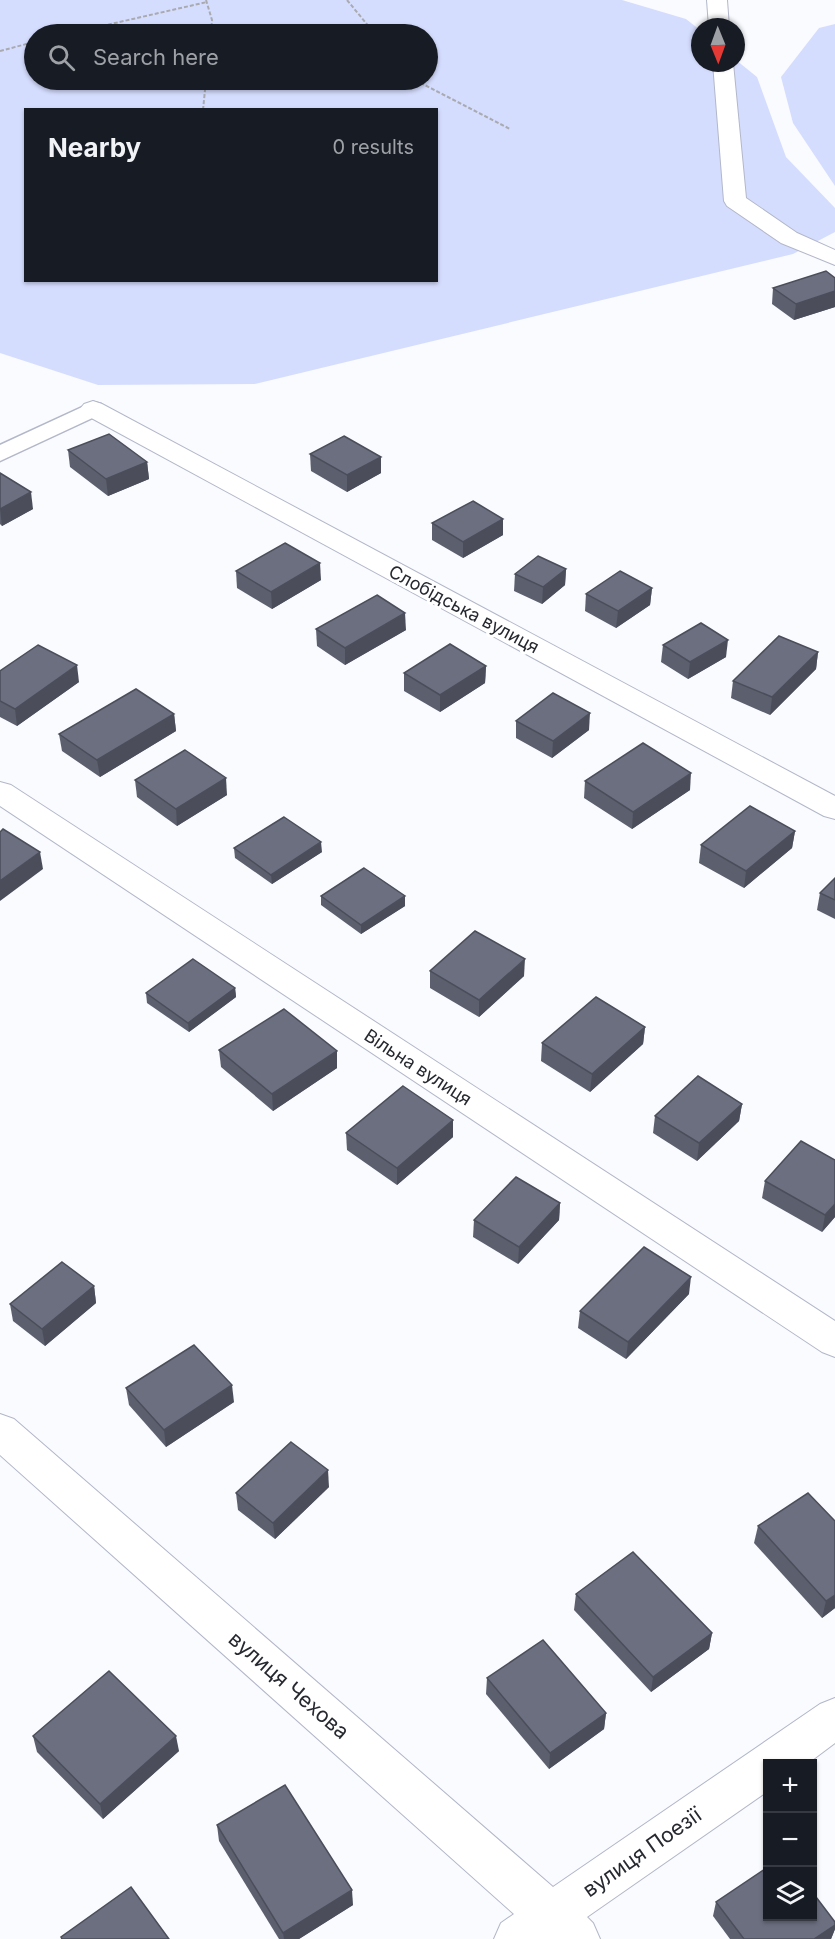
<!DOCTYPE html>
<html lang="en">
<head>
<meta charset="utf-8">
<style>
	:root { --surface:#171b24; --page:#242831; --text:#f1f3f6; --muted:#9ea1a6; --line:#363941 }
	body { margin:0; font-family:Inter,sans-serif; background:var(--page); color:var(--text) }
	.controls { position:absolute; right:18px; bottom:18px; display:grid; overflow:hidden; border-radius:0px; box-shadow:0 2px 4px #0004 }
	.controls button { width:54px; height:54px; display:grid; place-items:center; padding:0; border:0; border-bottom:2px solid var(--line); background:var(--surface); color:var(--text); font:30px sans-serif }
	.compass { position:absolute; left:691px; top:18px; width:54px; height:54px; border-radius:50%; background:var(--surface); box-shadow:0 2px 4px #0004; rotate:179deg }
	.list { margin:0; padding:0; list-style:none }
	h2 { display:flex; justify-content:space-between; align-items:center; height:78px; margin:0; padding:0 24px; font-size:26px }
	h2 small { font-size:20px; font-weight:400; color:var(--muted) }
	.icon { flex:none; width:33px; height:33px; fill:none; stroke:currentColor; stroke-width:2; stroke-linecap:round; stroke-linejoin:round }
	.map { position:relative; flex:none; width:835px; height:1939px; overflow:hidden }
	.search { position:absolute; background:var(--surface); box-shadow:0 2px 4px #0004; left:24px; top:24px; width:414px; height:66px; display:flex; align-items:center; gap:15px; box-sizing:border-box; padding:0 21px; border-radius:33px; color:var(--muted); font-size:22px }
	.panel { position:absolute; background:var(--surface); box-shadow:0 2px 4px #0004; left:24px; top:108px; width:414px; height:174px; border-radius:0px }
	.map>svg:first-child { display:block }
</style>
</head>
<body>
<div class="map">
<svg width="835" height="1939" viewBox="0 0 835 1939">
	<rect width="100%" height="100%" fill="#fafbff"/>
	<g fill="#d5ddfe" fill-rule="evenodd">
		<path d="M0 0H622L686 19 700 30V63H736V60L757 77 786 157 835 208V232L793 254 255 384 98 385 0 353ZM34 34H428V80H34ZM26 110H436V280H26Z"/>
		<path d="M835 24V186L793 123 781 77 819 28Z"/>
	</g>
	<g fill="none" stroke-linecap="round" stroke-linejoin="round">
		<defs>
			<path id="lane" d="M93 402 101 404 104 409 101 414 0 461V445Z"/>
			<g id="street">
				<path d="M707 0H727L729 27H709Z"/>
				<path d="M713 63H733L746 198 797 233 835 250V265L781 243 727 206 724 201Z"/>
				<path d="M93 401 102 404 835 796V819L824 816 84 414 80 409 84 404Z"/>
				<path d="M0 782 11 785 835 1321V1357L822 1352 0 806Z"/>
				<path d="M0 1414 14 1419 553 1887 820 1704 835 1698V1743L807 1764H768V1791L587 1917 593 1923 600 1939H494L501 1923 514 1914 0 1455Z"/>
			</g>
		</defs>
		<use href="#lane" stroke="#b2b7c9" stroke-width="3"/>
		<use href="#street" stroke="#b2b7c9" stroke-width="2"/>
		<g stroke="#a9abb0" stroke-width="2" stroke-dasharray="4 2" stroke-linecap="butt">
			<path d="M206 0 212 20 211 34"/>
			<path d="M347 0 375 34"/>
			<path d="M67 34 207 2"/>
			<path d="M0 51 34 42"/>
			<path d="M415 80 510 129"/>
			<path d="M203 110 206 80"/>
		</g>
		<use href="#lane" fill="#fff" fill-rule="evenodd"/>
		<use href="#street" fill="#fff" fill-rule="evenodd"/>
	</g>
	<g fill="#5c5f6e">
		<path d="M835 278V307L794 320 772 304 773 288Z"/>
		<path d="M68 450 147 462 149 479 108 496 70 467Z"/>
		<path d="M310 454 381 457V473L347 492 311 471Z"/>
		<path d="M0 473 33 509 2 526 0 524Z"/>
		<path d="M503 519V535L463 558 432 540V523Z"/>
		<path d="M566 569 565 585 542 604 514 591 515 574Z"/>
		<path d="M236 571 321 580 272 609 237 588Z"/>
		<path d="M652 588 650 605 616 628 585 611 586 594Z"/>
		<path d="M316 629 406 630 345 665 317 646Z"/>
		<path d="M663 645 726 657 688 679 661 662Z"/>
		<path d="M818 652 816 669 770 715 731 698 733 681Z"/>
		<path d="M486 666 485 683 440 712 404 691V673Z"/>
		<path d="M0 671 79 682 17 726 0 717Z"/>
		<path d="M174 714 176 731 100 777 62 751 59 734Z"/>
		<path d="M516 721 589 730 552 758 516 738Z"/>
		<path d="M135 780 227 795 177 826 137 797Z"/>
		<path d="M585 781 690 790 632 829 584 798Z"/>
		<path d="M795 831 792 848 744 888 699 863 701 845Z"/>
		<path d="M234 848 322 852 272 884 235 858Z"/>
		<path d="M835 878V919L817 910 820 893Z"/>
		<path d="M321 896 405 906 361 934 321 905Z"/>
		<path d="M430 971 524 976 479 1017 430 988Z"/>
		<path d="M235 988 236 997 189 1032 147 1003 146 993Z"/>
		<path d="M645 1027 643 1044 590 1092 541 1061 542 1043Z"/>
		<path d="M219 1050 337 1068 273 1111 221 1067Z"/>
		<path d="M742 1104 739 1121 697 1161 653 1133 655 1116Z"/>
		<path d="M346 1133 453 1137 397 1185 347 1150Z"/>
		<path d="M835 1160V1217L822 1232 762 1198 765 1181Z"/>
		<path d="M560 1203 559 1220 518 1264 473 1237 474 1220Z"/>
		<path d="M94 1286 96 1303 45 1346 13 1321 10 1304Z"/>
		<path d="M689 1294 626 1359 578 1328 580 1311Z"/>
		<path d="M126 1388 234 1402 166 1447 129 1405Z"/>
		<path d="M329 1487 275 1539 238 1510 236 1493Z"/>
		<path d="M758 1526 835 1608 822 1618 754 1543Z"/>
		<path d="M576 1594 712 1633 709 1649 651 1692 574 1610Z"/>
		<path d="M487 1678 606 1713 604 1729 549 1769 486 1694Z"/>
		<path d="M33 1736 179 1751 103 1819 37 1752Z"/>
		<path d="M217 1825 353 1905 299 1939H279L219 1841Z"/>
		<path d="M716 1902 835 1922V1929L831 1939H730L713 1916Z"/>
	</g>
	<g fill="#4b4e5a">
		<path d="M835 291V307L794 320 796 304Z"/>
		<path d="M381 457V473L347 492V475Z"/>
		<path d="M147 462 149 479 108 496 106 479Z"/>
		<path d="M31 492 33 509 2 526 0 509Z"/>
		<path d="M503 519V535L463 558V542Z"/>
		<path d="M320 563 321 580 272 609 271 592Z"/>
		<path d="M566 569 565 585 542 604 543 587Z"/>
		<path d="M652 588 650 605 616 628 618 611Z"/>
		<path d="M405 613 406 630 345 665V648Z"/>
		<path d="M728 640 726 657 688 679 690 662Z"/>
		<path d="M818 652 816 669 770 715 772 697Z"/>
		<path d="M77 665 79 682 17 726 15 709Z"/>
		<path d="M486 666 485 683 440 712V695Z"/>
		<path d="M590 713 589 730 552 758 553 741Z"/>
		<path d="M174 714 176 731 100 777 97 760Z"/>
		<path d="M691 773 690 790 632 829 633 812Z"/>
		<path d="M226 778 227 795 177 826 176 809Z"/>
		<path d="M795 831 792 848 744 888 746 871Z"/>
		<path d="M321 842 322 852 272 884 271 875Z"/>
		<path d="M40 852 43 869 0 901V881Z"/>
		<path d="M405 896V906L361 934V925Z"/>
		<path d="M525 959 524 976 479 1017V1000Z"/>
		<path d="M235 988 236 997 189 1032 188 1023Z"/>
		<path d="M645 1027 643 1044 590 1092 592 1074Z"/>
		<path d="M337 1051V1068L273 1111 272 1094Z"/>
		<path d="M742 1104 739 1121 697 1161 699 1143Z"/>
		<path d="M453 1120V1137L397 1185V1168Z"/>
		<path d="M560 1203 559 1220 518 1264 519 1247Z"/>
		<path d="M835 1204V1217L822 1232 825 1215Z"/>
		<path d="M691 1277 689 1294 626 1359 628 1342Z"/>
		<path d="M94 1286 96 1303 45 1346 42 1329Z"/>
		<path d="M232 1385 234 1402 166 1447 164 1430Z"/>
		<path d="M328 1470 329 1487 275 1539 273 1523Z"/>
		<path d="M835 1595V1608L822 1618 826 1601Z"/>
		<path d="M712 1633 709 1649 651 1692 653 1677Z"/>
		<path d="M606 1713 604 1729 549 1769 550 1753Z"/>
		<path d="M176 1736 179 1751 103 1819 100 1804Z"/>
		<path d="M352 1890 353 1905 299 1939H284L283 1933Z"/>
		<path d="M835 1925V1929L831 1939H814Z"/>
	</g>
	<g fill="#6b6f80" stroke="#4b4e5a" stroke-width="1.5">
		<path d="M826 271 835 278V291L796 304 773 288Z"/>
		<path d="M109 434 147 462 106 479 68 450Z"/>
		<path d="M344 436 381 457 347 475 310 454Z"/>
		<path d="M0 473 31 492 0 509Z"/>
		<path d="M473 501 503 519 463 542 432 523Z"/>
		<path d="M285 543 320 563 271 592 236 571Z"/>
		<path d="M538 556 566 569 543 587 515 574Z"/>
		<path d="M620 571 652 588 618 611 586 594Z"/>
		<path d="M377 595 405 613 345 648 316 629Z"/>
		<path d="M701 623 728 640 690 662 663 645Z"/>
		<path d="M779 636 818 652 772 697 733 681Z"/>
		<path d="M450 644 486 666 440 695 404 673Z"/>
		<path d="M38 645 77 665 15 709 0 701V671Z"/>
		<path d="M136 689 174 714 97 760 59 734Z"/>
		<path d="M553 693 590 713 553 741 516 721Z"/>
		<path d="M643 743 691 773 633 812 585 781Z"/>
		<path d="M185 750 226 778 176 809 135 780Z"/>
		<path d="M750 806 795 831 746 871 701 845Z"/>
		<path d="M284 817 321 842 271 875 234 848Z"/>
		<path d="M3 829 40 852 0 881V832Z"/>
		<path d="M364 868 405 896 361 925 321 896Z"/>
		<path d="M835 878V900L820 893Z"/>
		<path d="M475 931 525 959 479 1000 430 971Z"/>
		<path d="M193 959 235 988 188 1023 146 993Z"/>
		<path d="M596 997 645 1027 592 1074 542 1043Z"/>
		<path d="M284 1009 337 1051 272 1094 219 1050Z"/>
		<path d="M698 1076 742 1104 699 1143 655 1116Z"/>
		<path d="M403 1086 453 1120 397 1168 346 1133Z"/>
		<path d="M801 1141 835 1160V1204L825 1215 765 1181Z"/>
		<path d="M516 1177 560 1203 519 1247 474 1220Z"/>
		<path d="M644 1247 691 1277 628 1342 580 1311Z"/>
		<path d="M62 1262 94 1286 42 1329 10 1304Z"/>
		<path d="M194 1345 232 1385 164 1430 126 1388Z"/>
		<path d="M291 1442 328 1470 273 1523 236 1493Z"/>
		<path d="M808 1493 835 1521V1595L826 1601 758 1526Z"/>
		<path d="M633 1552 712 1633 653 1677 576 1594Z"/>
		<path d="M543 1640 606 1713 550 1753 487 1678Z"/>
		<path d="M109 1671 176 1736 100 1804 33 1736Z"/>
		<path d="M285 1785 352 1890 283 1933 217 1825Z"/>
		<path d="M768 1867V1917H813V1893L835 1922V1925L814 1939H744L716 1902Z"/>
		<path d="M131 1887 169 1939H62L61 1937Z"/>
	</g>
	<g text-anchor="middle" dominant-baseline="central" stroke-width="6" stroke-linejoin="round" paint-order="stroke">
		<g font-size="18" fill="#272930" stroke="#fff">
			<text transform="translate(464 609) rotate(28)">Слобідська вулиця</text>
			<text transform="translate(418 1067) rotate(33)">Вільна вулиця</text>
		</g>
		<g font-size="21" fill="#272930" stroke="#fff">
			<text transform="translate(289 1685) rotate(41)">вулиця Чехова</text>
			<text transform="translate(642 1852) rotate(-35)">вулиця Поезії</text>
		</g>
	</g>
</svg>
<div class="controls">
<button>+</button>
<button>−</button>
<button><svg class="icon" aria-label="layers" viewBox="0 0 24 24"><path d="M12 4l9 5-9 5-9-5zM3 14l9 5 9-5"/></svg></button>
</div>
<svg class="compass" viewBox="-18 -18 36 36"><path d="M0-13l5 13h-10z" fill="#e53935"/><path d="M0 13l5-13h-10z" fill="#9ea1a6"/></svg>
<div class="search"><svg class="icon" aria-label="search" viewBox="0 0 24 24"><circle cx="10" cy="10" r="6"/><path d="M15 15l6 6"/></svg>Search here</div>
<section class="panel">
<h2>Nearby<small>0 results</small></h2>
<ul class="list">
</ul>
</section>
</div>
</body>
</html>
